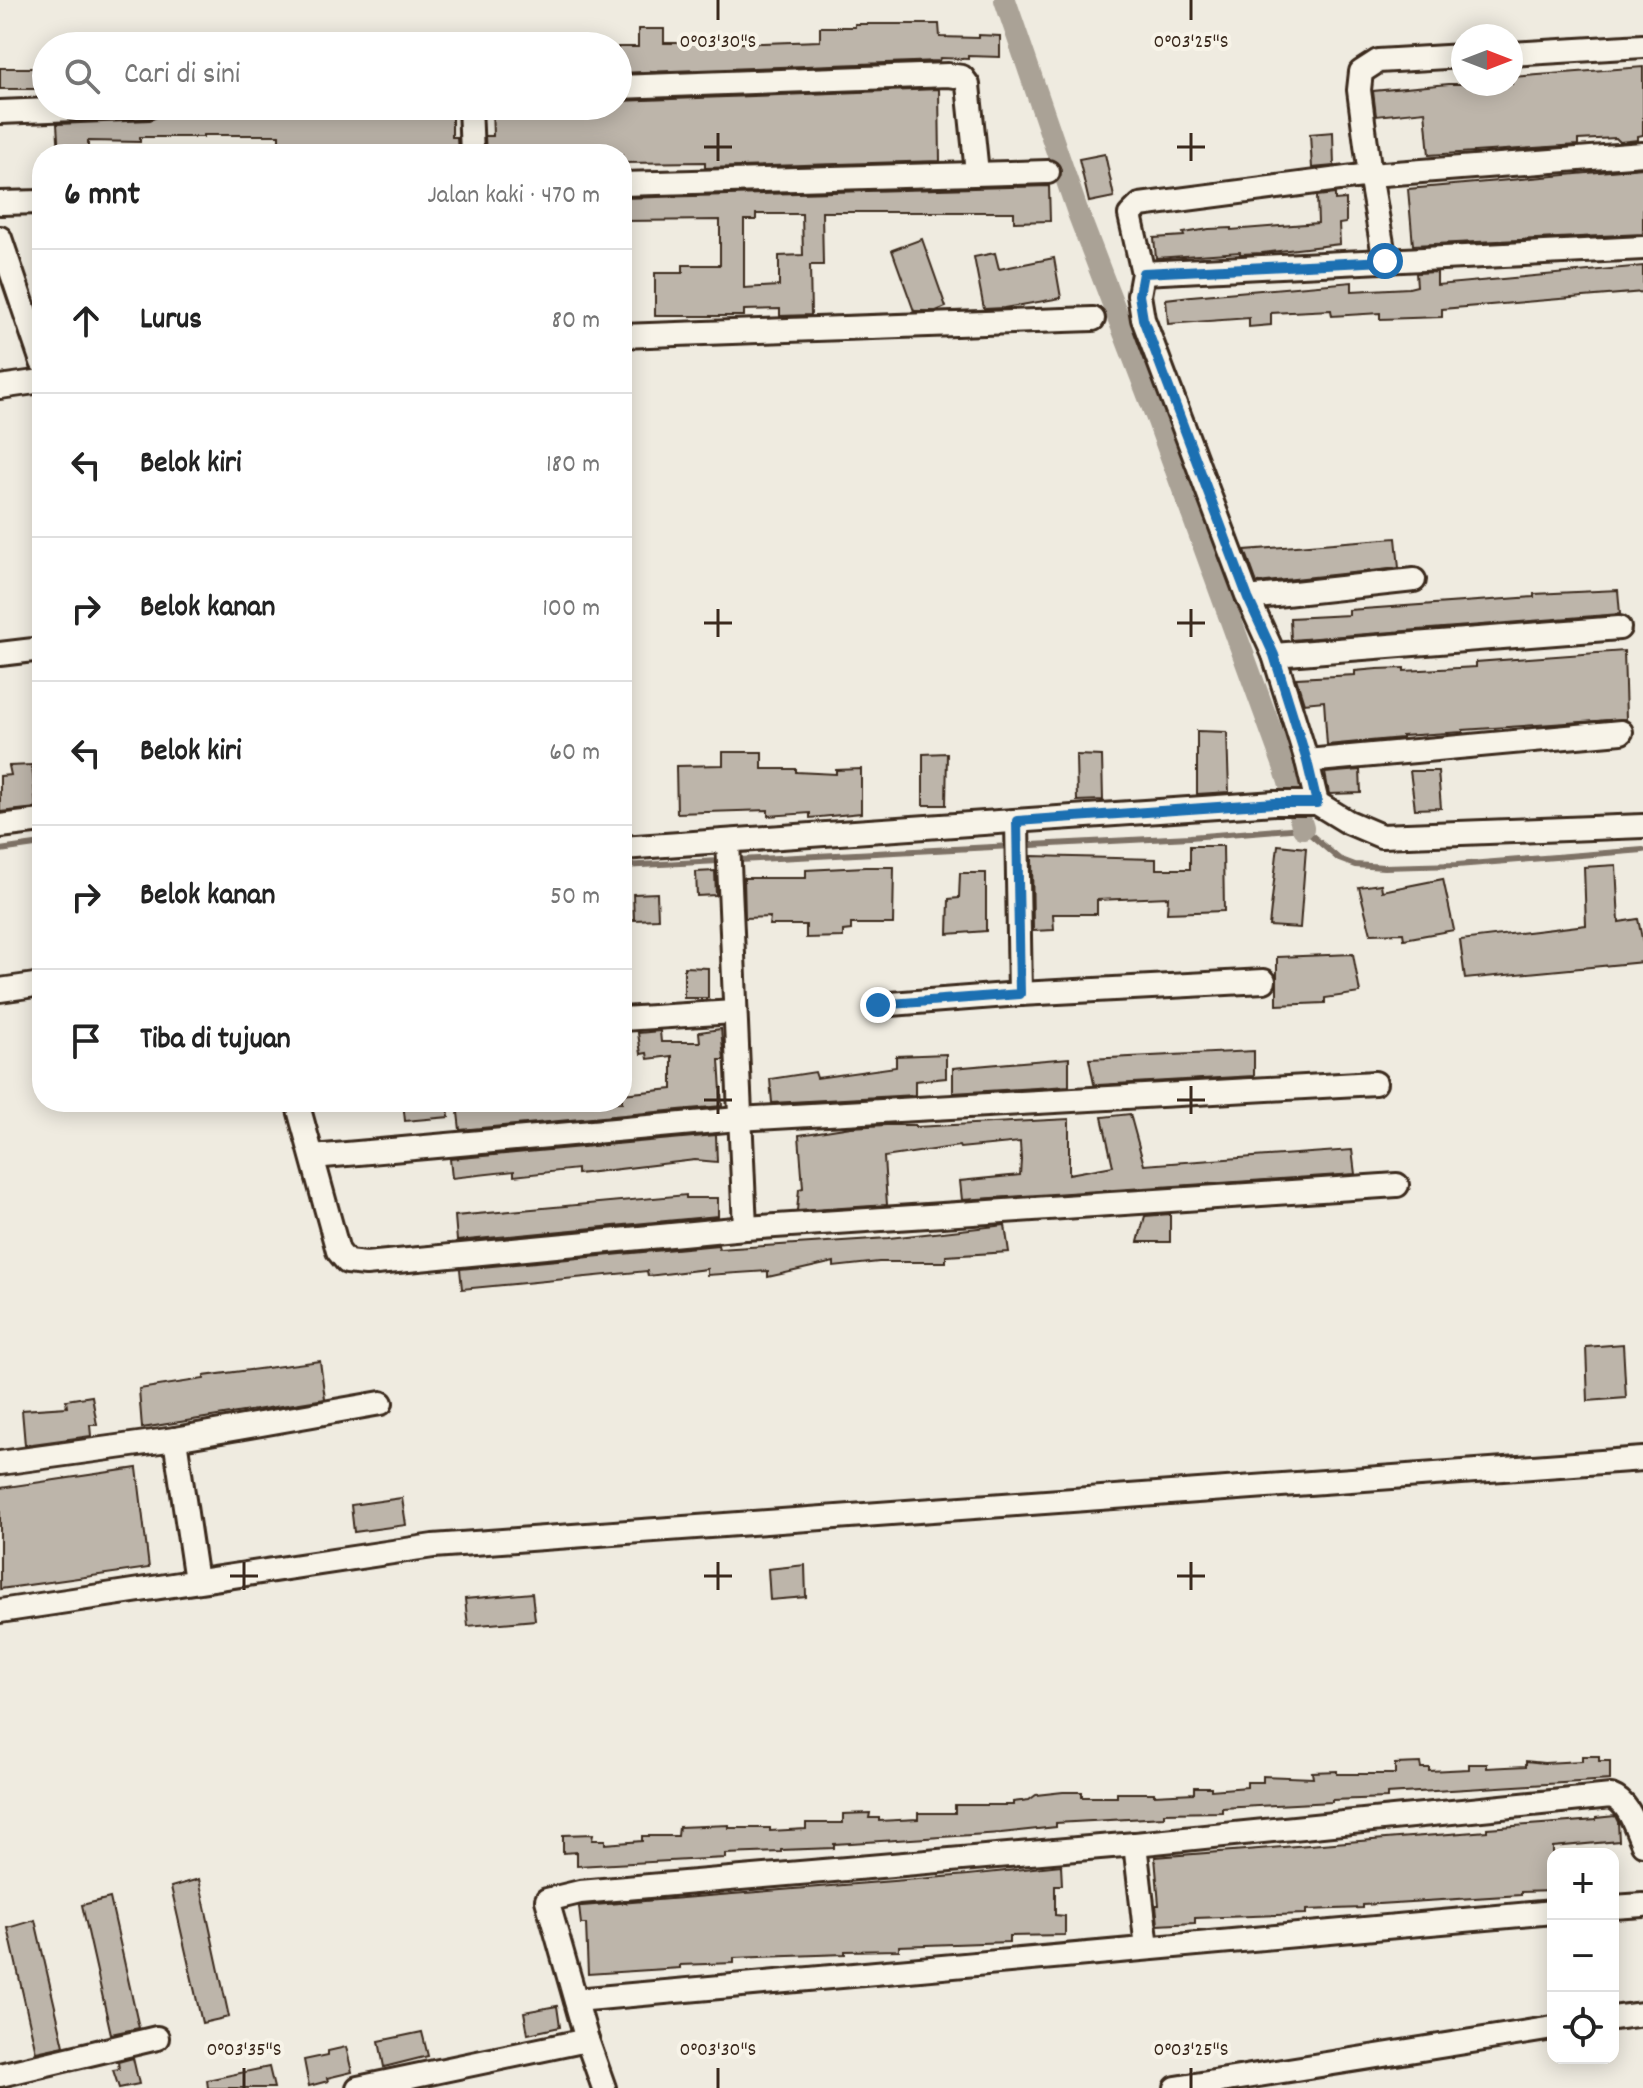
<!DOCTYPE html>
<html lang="id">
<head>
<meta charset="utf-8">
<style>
	:root { --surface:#fff; --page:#f6f6f6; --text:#222; --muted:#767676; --line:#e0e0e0 }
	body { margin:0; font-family:Dekko,sans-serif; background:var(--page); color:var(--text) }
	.controls { position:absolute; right:24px; bottom:24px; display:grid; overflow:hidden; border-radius:16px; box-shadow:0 4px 20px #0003 }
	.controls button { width:72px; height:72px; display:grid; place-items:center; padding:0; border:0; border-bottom:2px solid var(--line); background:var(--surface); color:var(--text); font:40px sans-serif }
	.compass { position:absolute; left:1451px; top:24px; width:72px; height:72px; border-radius:50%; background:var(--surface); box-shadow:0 4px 20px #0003; rotate:90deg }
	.stop { position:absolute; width:24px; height:24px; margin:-18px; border:6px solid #1f6fb2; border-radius:50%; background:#fff }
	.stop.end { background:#1f6fb2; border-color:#fff; box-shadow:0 2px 8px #0008 }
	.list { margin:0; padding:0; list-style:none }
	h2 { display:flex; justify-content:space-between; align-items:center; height:104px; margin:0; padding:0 32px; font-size:34px }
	h2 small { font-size:26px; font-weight:400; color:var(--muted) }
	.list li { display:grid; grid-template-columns:52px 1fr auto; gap:24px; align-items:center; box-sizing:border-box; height:144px; padding:0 32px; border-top:2px solid var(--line) }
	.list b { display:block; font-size:30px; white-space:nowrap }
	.list em { font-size:26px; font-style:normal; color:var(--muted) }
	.icon { flex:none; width:44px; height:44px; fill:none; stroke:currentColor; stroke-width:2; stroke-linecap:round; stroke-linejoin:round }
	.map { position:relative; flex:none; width:1643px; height:2088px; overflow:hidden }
	.search { position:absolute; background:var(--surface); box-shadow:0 4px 20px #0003; left:32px; top:32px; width:600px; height:88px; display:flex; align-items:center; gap:20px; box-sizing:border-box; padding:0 28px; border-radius:44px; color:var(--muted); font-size:30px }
	.panel { position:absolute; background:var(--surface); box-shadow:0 4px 20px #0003; left:32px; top:144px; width:600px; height:968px; border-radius:32px }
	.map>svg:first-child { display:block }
</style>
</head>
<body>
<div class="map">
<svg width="1643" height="2088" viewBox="0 0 1643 2088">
	<rect width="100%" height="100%" fill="#efebe0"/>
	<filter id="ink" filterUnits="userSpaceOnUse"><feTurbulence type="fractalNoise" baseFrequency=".0125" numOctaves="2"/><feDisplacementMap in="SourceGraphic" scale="16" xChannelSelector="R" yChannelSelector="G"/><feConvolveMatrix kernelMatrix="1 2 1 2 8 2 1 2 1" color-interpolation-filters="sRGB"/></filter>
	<g filter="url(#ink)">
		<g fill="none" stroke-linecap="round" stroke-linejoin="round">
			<g stroke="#7e7266" stroke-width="6">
				<path d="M0 850 42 844"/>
				<path d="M622 866 1190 837 1303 828 1339 859 1355 865 1384 867 1457 865 1643 850"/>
			</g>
			<path stroke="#aaa296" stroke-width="22" d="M1005 0 1078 213 1158 421 1284 766 1303 828"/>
		</g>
		<g fill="#bdb5aa" stroke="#3b2a1e" stroke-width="2" fill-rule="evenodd">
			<path d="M855 24H939L940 37 979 38V35L1000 36V57L968 56V59L940 58 939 61 618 73V47H638V29H664V43H763L820 41V27H855Z"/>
			<path d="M1643 67V135L1638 136V140L1620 142 1616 138 1578 140V145L1429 155 1425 111 1376 116 1373 91 1449 84H1512V77Z"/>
			<rect x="0" y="68" width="46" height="21"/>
			<path d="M939 89 940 161 705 168V162L622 163V154H486L485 136H493L492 106H618V101Z"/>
			<path d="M339 106 452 107V137H457L458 154H279V135H203V137H140V142L88 141V154H59L57 124 150 120 157 117 162 111 214 112V108L339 111Z"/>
			<path d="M1333 132 1334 166 1312 168 1310 134Z"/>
			<path d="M1105 154 1114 197 1089 202 1079 159Z"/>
			<path d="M1643 168V234L1413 245 1408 189Z"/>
			<path d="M1049 186 1050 221 1014 222V212H822L823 265H810L811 315 780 316V309L744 310V316H655V273H683V265H720V220L622 221V198ZM756 214H802L803 255 779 256V286L744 288V220H756Z"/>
			<path d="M1335 194V200L1346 199V223L1339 224 1340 244 1262 253 1240 254V252L1156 258 1154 238 1184 236 1183 233 1209 229 1231 228V230L1318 223 1317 196Z"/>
			<path d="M922 239 946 307 936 311H914L892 250Z"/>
			<path d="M995 253 999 269 1054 258 1061 298 1004 308 984 309 974 257Z"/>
			<path d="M1643 266V292L1442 309V317L1380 319V313L1332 316 1331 310 1271 313V325L1249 327V318L1168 324 1166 299 1191 296 1352 282V291L1409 288 1417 286 1416 273 1437 272V285Z"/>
			<path d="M1396 538 1399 568 1257 583 1245 550Z"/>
			<path d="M1618 590 1620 614 1291 640 1290 618 1349 615V610L1534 597V594Z"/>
			<path d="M1624 651 1626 719 1463 730V732L1402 736V738L1327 745 1324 701 1304 703 1296 678 1355 675V671L1377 669 1404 668V671L1476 667V662Z"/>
			<path d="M1197 731 1227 732 1229 792 1197 794Z"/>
			<path d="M723 752H762V769H796V772L836 774V770L861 769V813L810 818V813L768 816V810L677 813 676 766 723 765Z"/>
			<path d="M947 753 946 805H923V754Z"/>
			<path d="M1076 755 1102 756 1103 800 1077 801Z"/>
			<path d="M32 765 36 808 0 812V776L11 775 9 766Z"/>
			<path d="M1360 770 1361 793 1329 794 1325 773Z"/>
			<path d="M1410 771H1438L1441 808 1415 809Z"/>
			<path d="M1278 845 1306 848 1300 928 1269 926Z"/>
			<path d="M1190 846H1223L1224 911 1167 913 1168 897 1097 900V914H1053L1054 930 1033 931 1032 856 1156 859V869H1190Z"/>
			<path d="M1616 865 1619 922 1638 919 1643 943V962L1465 979 1460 940 1586 925 1584 867Z"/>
			<path d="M865 867H894L893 924H851V930L843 931V937L806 938V925H769L770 917 745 918 744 878H806V870Z"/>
			<path d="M715 871 716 895 697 896 696 872Z"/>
			<path d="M960 873H986V931L948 934 949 899 959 898Z"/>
			<path d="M1443 879 1454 930 1404 939 1403 933 1371 934 1359 887 1381 884 1382 891Z"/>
			<path d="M657 893 658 919 634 920 633 894Z"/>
			<path d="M1353 954 1360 993 1325 998V1003L1277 1005V957Z"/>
			<path d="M684 967 708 968V998H684Z"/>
			<path d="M721 1029 724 1060H719L722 1106 460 1130 457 1104 622 1102V1094L672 1089V1056L648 1059 647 1053 641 1054 638 1033 660 1031 661 1042H700L699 1032Z"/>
			<path d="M1254 1051V1076L1098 1085 1094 1084 1089 1059Z"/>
			<path d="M946 1054V1078L915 1081V1095L772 1103 770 1079 815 1072 817 1078 896 1067V1056Z"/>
			<path d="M1069 1058V1086L953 1093V1068Z"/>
			<path d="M403 1102H448L449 1117 405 1121Z"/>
			<path d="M1130 1114 1144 1165 1352 1150 1355 1174 962 1200 960 1181 1020 1175 1021 1160 1020 1142 960 1148 959 1146 884 1157 887 1205 797 1211 799 1189 803 1188 799 1135 851 1127 886 1125H915V1127L1069 1119V1174L1113 1166 1102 1117Z"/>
			<path d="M716 1135 717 1162 695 1160 577 1174V1169L514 1176V1171L452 1178 450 1159Z"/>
			<path d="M686 1195V1198H718V1216L457 1241 455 1216Z"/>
			<path d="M1170 1214V1242H1138L1145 1216Z"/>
			<path d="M1005 1225 1009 1252 946 1256V1262H879L834 1267V1262L768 1277V1271L707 1275V1269L648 1276 647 1271 462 1289 460 1269 718 1245 719 1249 889 1238Z"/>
			<path d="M1623 1344 1626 1398 1588 1401 1586 1347Z"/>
			<path d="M320 1361 325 1399 142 1428 139 1389 204 1379V1376Z"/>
			<path d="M92 1396 97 1425H90L91 1436 25 1445 22 1410 67 1407 66 1400Z"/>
			<path d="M137 1468 149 1568 0 1589V1488Z"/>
			<path d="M402 1498 406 1525 354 1532 351 1505Z"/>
			<path d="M805 1565 806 1597 770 1600 768 1569Z"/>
			<path d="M532 1593 535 1620 468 1626 465 1599Z"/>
			<path d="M1582 1756H1599V1761H1610V1780L1387 1794V1798L1332 1800V1802L1222 1808V1812L1164 1813V1817L1056 1823V1827L1001 1833 851 1843 834 1844V1848L781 1850V1852L725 1854V1858L577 1866V1852L563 1853V1835L593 1834 592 1840H605V1844L642 1841V1836H678L679 1827 729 1825V1828H770V1831L806 1829V1823H843V1814L870 1813 869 1818H879V1821L918 1819V1813H955V1805H1013V1802L1029 1800 1036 1795 1063 1792H1082V1797H1117V1793H1154V1795L1194 1793V1787H1211V1790L1247 1787V1782H1263V1776L1313 1778 1312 1772 1337 1771V1774H1395V1764L1420 1763 1421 1768H1429V1771L1469 1769V1764H1487V1768L1526 1766V1761L1544 1763 1582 1761Z"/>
			<path d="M1615 1816 1618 1822 1619 1841 1553 1847V1891L1521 1892V1895L1363 1905V1908L1306 1910V1914L1195 1918V1923L1158 1925 1156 1905H1159L1155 1857 1487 1831V1828L1596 1820V1818Z"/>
			<path d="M1061 1865 1062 1885H1055V1915L1065 1916V1935L1009 1936V1942L899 1946V1950L845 1951V1954L734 1958V1963L680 1965V1968L588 1974 586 1924H581L579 1907 582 1906 968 1875Z"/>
			<path d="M199 1879 229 2017 202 2023 171 1887Z"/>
			<path d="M110 1898 139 2028 111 2034 82 1905Z"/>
			<path d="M35 1920 64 2046 36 2052 8 1928Z"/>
			<path d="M557 2006 560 2027 528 2034 524 2012Z"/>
			<path d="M422 2032 428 2056 384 2067 379 2041Z"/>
			<path d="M346 2047 352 2072 327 2078 328 2081 309 2086 304 2060 328 2055V2051Z"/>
			<path d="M133 2058 139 2084 119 2088 113 2070 119 2069 118 2062Z"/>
			<path d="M269 2067 274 2088H208L207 2080Z"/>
		</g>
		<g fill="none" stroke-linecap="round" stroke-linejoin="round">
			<defs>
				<g id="minor">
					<path d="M1511 54 1643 46"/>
					<path d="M1463 56 1378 61 1361 72 1359 90 1370 175 1643 154"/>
					<path d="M618 87 948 75 962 77 968 85 977 173"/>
					<path d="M470 106 472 154"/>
					<path d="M0 112 149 106"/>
					<path d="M622 184 1048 172"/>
					<path d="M0 203 42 202"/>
					<path d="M0 238 42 362"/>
					<path d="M1143 273 1643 248"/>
					<path d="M622 336 1093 319"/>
					<path d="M0 387 42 381"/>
					<path d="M1248 598 1414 580"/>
					<path d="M0 654 42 649"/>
					<path d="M1274 655 1619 628"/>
					<path d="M1307 761 1621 732"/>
					<path d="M1317 803 1307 761 1274 655 1248 598 1143 319 1139 295 1143 273 1130 215 1140 205 1370 175 1385 261"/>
					<path d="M1017 821 1020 994"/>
					<path d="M0 826 42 821"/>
					<path d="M728 841 745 1228"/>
					<path d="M622 848 1275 803H1317L1348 822 1381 836 1643 826"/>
					<path d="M0 990 42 984"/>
					<path d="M878 1005 1020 994 1264 981"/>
					<path d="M622 1019 734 1012"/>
					<path d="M297 1102 338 1251 347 1262 366 1264 745 1228 1397 1185"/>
					<path d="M313 1157 738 1119 1375 1083"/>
					<path d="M175 1439 196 1581"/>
					<path d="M0 1463 175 1439 381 1403"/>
					<path d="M0 1611 433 1546 1643 1459"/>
					<path d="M1135 1844 1147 1948"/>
					<path d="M1613 1907 1643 1905"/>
					<path d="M576 2000 1553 1912"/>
					<path d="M1613 2018 1643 2014"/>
					<path d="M0 2075 157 2038"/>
					<path d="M358 2088 587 2040"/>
					<path d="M604 2088 587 2040 547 1900 580 1892 1135 1844 1611 1796C1630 1803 1635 1827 1643 1844"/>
					<path d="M1176 2088 1553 2028"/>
				</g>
			</defs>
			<use href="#minor" stroke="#3b2a1e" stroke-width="28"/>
			<use href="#minor" stroke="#f7f3e8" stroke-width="22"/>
		</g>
	</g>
	<g fill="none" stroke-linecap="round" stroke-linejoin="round" filter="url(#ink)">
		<path stroke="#1f6fb2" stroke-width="10" d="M878 1005 1020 994 1017 821 1275 803H1317L1307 761 1274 655 1248 598 1143 319 1139 295 1143 273 1385 261"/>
	</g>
	<path fill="none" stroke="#3b2a1e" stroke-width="3" d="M718 0V20M1191 0V20M718 133V161M1191 133V161M704 147H732M1177 147H1205M718 609V637M1191 609V637M704 623H732M1177 623H1205M718 1086V1114M1191 1086V1114M704 1100H732M1177 1100H1205M244 1562V1590M718 1562V1590M1191 1562V1590M230 1576H258M704 1576H732M1177 1576H1205M244 2068V2088M718 2068V2088M1191 2068V2088"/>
	<g font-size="20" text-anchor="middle" fill="#3b2a1e" stroke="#f7f3e8" stroke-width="8" stroke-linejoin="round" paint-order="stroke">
		<text x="718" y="47">0°03'30"S</text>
		<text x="1191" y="47">0°03'25"S</text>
		<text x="244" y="2055">0°03'35"S</text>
		<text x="718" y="2055">0°03'30"S</text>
		<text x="1191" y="2055">0°03'25"S</text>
	</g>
</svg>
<div class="controls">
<button>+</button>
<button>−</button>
<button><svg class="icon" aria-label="locate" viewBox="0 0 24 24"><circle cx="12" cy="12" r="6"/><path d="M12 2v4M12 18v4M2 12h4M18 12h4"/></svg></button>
</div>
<svg class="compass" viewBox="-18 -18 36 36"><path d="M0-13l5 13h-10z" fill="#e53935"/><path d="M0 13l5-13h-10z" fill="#767676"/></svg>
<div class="stop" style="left:1385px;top:261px"></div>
<div class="stop end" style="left:878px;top:1005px"></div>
<div class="search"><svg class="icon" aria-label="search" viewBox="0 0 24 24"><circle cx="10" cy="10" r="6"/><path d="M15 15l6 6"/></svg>Cari di sini</div>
<section class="panel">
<h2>6 mnt<small>Jalan kaki · 470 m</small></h2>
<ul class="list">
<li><svg class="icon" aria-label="ahead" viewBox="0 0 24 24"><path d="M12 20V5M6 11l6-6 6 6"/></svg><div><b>Lurus</b></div><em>80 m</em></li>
<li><svg class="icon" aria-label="left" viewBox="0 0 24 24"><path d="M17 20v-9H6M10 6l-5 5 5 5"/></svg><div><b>Belok kiri</b></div><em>180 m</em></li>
<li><svg class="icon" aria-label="right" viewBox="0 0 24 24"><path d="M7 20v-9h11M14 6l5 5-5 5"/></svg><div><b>Belok kanan</b></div><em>100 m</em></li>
<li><svg class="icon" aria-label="left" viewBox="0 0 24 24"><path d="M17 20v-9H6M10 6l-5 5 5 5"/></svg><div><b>Belok kiri</b></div><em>60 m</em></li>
<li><svg class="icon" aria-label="right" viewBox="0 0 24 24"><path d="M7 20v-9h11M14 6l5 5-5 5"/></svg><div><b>Belok kanan</b></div><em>50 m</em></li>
<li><svg class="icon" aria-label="arrive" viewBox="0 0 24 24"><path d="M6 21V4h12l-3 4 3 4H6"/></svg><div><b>Tiba di tujuan</b></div></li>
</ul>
</section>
</div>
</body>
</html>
